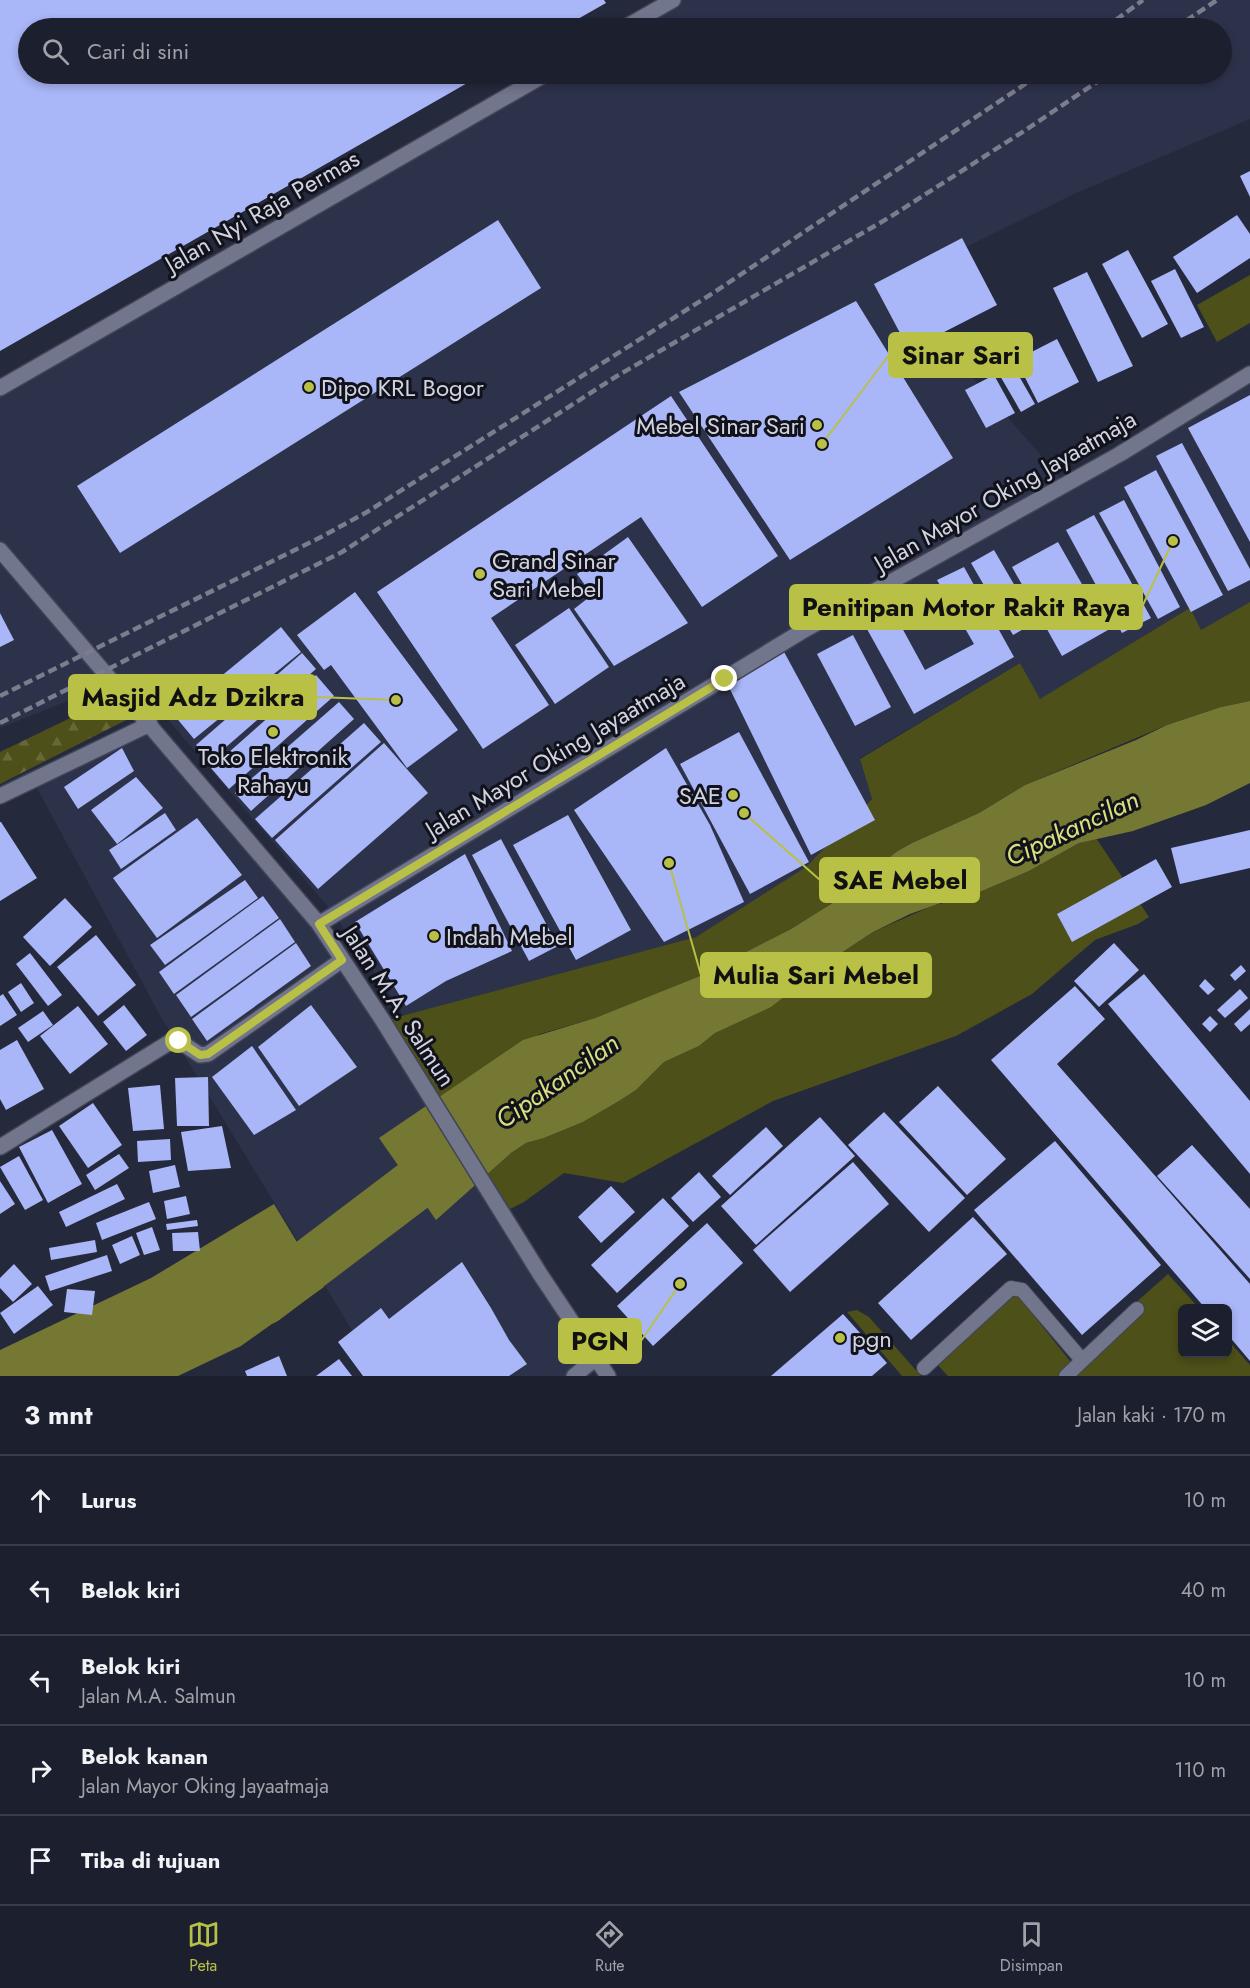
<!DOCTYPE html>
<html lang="id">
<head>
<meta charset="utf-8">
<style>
	:root { --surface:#1c1f2d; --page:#292c39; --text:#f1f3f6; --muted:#a0a2aa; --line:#3a3d49; --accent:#b9c046 }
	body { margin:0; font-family:Jost,sans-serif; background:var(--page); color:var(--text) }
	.controls { position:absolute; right:18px; bottom:18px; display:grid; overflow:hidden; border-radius:9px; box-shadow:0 3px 9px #0003 }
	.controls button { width:54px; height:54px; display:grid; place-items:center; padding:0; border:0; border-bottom:2px solid var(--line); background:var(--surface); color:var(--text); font:30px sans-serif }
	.stop { position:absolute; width:18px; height:18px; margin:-14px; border:4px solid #b9c046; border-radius:50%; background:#fff }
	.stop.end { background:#b9c046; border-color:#fff; box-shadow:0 2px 6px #0008 }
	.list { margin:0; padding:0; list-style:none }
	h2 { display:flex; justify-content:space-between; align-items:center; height:78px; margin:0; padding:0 24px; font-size:26px }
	h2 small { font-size:20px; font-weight:400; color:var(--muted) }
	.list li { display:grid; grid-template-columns:39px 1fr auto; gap:18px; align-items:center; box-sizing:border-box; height:90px; padding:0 24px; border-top:2px solid var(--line) }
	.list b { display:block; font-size:22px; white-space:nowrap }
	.list p { margin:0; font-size:20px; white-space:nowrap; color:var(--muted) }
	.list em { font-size:20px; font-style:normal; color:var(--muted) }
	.icon { flex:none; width:33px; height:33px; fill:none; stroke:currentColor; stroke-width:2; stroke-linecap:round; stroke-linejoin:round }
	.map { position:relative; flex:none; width:1250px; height:1376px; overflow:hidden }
	.search { position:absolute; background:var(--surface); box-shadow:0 3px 9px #0003; left:18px; right:18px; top:18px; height:66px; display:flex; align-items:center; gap:15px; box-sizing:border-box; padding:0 21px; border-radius:33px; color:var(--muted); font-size:22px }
	.sheet { height:528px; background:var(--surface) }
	nav { display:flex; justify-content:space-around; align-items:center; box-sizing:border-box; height:84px; border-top:2px solid var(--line); background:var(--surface); font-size:16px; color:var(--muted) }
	nav a { display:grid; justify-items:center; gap:3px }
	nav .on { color:var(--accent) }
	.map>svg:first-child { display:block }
</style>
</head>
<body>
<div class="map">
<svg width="1250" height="1376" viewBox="0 0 1250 1376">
	<defs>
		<pattern id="forest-firs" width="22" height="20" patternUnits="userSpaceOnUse" patternTransform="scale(1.5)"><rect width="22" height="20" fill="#4d5018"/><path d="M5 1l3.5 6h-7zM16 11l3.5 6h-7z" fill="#666839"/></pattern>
	</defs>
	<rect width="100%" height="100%" fill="#25293c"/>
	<g fill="#2d324b">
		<path d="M671 0H1250V119L1074 194 891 284 1066 484 1250 377V602L1201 631 1189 609 1040 700 1020 663 860 758 872 799 806 867 696 937 404 1016 334 914 159 709 146 716 0 550V388L544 74H1222V28H622Z"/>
		<path d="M0 560 108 685 0 728Z"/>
		<path d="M150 724 319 924 596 1358 575 1376H380L161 1017 32 779Z"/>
	</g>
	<g fill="#4d5018">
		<path d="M1250 275V323L1217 342 1197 305Z"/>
		<path d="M1250 602V701L1221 707 1167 725 1025 785 979 813 912 843 896 852 839 899 791 929 730 960 715 970 595 1018 540 1034 433 1102 383 1021 696 937 806 867 872 799 860 759 1020 663 1040 699 1190 608 1201 630Z"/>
		<path d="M1096 838 1149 917 1138 924 1095 940 1032 994 956 1036 773 1101 623 1183 564 1173 524 1202 502 1213 481 1180 511 1153 526 1143 544 1138 583 1122 619 1101 636 1090 664 1062 699 1046 715 1033 788 995 835 957 873 932 932 906 970 896 1029 871 1079 843Z"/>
		<path d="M1168 1274 1199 1308H1182V1354H1228V1340L1250 1365V1376H948L931 1358 1015 1292 1070 1361Z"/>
		<path d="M857 1310 869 1317 921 1376H902L847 1312Z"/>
	</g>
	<path fill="url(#forest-firs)" d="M120 694 138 714 0 784V752Z"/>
	<g fill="#747833">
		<path d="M1250 701V783L1206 805 1133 831 1079 843 1029 871 970 896 952 899 910 914 873 932 835 957 771 1007 715 1033 699 1046 664 1062 636 1090 619 1101 583 1122 544 1138 526 1143 511 1153 436 1220 379 1138 523 1040 595 1018 715 970 730 960 791 929 839 899 896 852 912 843 979 813 1025 785 1136 740 1167 725 1221 707Z"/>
		<path d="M274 1204 324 1287 241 1346 178 1376H0V1350L151 1278Z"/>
	</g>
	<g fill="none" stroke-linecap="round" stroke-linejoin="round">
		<path stroke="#747833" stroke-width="52" d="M251 1304 264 1299 470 1143"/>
	</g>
	<g fill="#a9b6f7">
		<path d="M0 0H604L606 3 562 28H28V74H483L0 351Z"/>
		<path d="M1250 171V197L1240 176Z"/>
		<path d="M1237 215 1250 234V258L1197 293 1173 257Z"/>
		<path d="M498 220 541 288 120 553 77 486Z"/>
		<path d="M962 238 997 305 909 350 874 284Z"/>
		<path d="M1128 250 1168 324 1142 338 1102 264Z"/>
		<path d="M1175 269 1204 327 1181 338 1151 281Z"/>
		<path d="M1087 272 1133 366 1098 382 1053 288Z"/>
		<path d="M856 301 953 458 790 560 679 392Z"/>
		<path d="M1057 339 1079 382 1038 403 1016 360Z"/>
		<path d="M999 341 1035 404 1021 412 985 350Z"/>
		<path d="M994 375 1015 413 986 428 965 390Z"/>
		<path d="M1250 395V542L1188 428Z"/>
		<path d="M671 396 778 556 702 607 641 517 491 618 549 705 483 749 377 592Z"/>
		<path d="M1182 443 1250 569V580L1228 591 1156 456Z"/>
		<path d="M1156 470 1223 595 1191 612 1124 487Z"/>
		<path d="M1124 500 1180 607 1158 619 1099 513Z"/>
		<path d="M1094 515 1151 618 1122 633 1066 530Z"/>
		<path d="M628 537 688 623 614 666 574 609 592 595 577 574Z"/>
		<path d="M1058 542 1108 630 1062 656 1012 567Z"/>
		<path d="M994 550 1036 622 1013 635 971 563Z"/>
		<path d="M964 567 1014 657 914 714 862 620 889 604 925 670 974 644 937 580Z"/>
		<path d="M355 592 458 730 407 768 331 665 324 670 297 635Z"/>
		<path d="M569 608 609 667 555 704 515 645Z"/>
		<path d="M0 613 14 640 0 647Z"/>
		<path d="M281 627 301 652 194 739 174 715Z"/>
		<path d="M853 635 891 707 855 726 817 654Z"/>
		<path d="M783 650 875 820 811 855 725 679Z"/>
		<path d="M302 653 316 669 210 761 196 745Z"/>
		<path d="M316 675 334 696 229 789 211 768Z"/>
		<path d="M339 702 354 719 251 811 235 793Z"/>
		<path d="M364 723 381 742 272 838 255 819Z"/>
		<path d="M739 732 809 862 750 894 680 764Z"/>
		<path d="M384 743 428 793 318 889 275 840Z"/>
		<path d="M122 748 134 771 78 809 64 787Z"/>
		<path d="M666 748 710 825 744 902 664 942 574 810Z"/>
		<path d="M136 777 163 808 117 844 91 810Z"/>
		<path d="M165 813 176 830 121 869 109 850Z"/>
		<path d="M568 815 631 930 576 960 513 845Z"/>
		<path d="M197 818 242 875 157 938 113 878Z"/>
		<path d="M0 822H1L37 878 0 901Z"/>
		<path d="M1250 830V868L1180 884 1171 848Z"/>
		<path d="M501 839 558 946 529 961 472 855Z"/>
		<path d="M465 854 512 951 446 981 406 1006 355 922Z"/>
		<path d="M1156 859 1172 887 1072 942 1057 914Z"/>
		<path d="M245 880 258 898 165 965 150 945Z"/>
		<path d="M263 896 279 918 174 994 159 972Z"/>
		<path d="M65 898 92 927 50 966 23 937Z"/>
		<path d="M280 919 295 942 191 1017 176 995Z"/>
		<path d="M96 935 136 985 98 1016 57 967Z"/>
		<path d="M296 943 311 966 207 1041 192 1019Z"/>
		<path d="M1114 943 1139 970 1099 1007 1074 981Z"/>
		<path d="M30 953 62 995 48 1006 16 964Z"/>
		<path d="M1241 965 1246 971 1235 981 1230 975Z"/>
		<path d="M1144 974 1250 1101V1174L1108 1004Z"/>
		<path d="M1205 979 1215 989 1208 995 1199 986Z"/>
		<path d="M21 983 34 1003 21 1012 8 992Z"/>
		<path d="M1075 986 1105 1019 1057 1064 1250 1284V1361L1228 1335V1308H1205L991 1060Z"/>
		<path d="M1240 989 1248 998 1225 1018 1217 1010Z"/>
		<path d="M3 994 17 1015 0 1026V996Z"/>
		<path d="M124 1005 147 1035 126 1051 103 1022Z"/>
		<path d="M311 1005 357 1067 299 1106 258 1047Z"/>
		<path d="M78 1006 108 1044 70 1074 40 1036Z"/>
		<path d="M1250 1009V1024L1241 1032 1234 1024Z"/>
		<path d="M43 1011 53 1025 28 1042 18 1028Z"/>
		<path d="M1210 1016 1218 1024 1210 1032 1202 1024Z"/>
		<path d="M17 1040 44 1089 6 1110 0 1099V1050Z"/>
		<path d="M252 1046 296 1110 254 1135 212 1077Z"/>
		<path d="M208 1077 209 1126H177L175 1078Z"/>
		<path d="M160 1085 164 1129 133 1131 128 1088Z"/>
		<path d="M938 1086 1006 1159 967 1195 899 1122Z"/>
		<path d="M93 1103 122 1145 88 1168 59 1126Z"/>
		<path d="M884 1112 965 1198 929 1232 848 1145Z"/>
		<path d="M820 1117 855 1156 756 1245 721 1206Z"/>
		<path d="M222 1126 231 1168 188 1171 181 1132Z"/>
		<path d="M766 1127 783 1146 730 1195 712 1176Z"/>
		<path d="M52 1130 82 1184 48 1203 19 1147Z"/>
		<path d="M170 1139 171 1160 138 1162 137 1141Z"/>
		<path d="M1055 1141 1161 1265 1082 1335 974 1210Z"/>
		<path d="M1192 1145 1250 1209V1279L1157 1176Z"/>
		<path d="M119 1154 129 1168 95 1190 86 1175Z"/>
		<path d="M19 1156 43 1200 25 1210 0 1167Z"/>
		<path d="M853 1162 889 1204 790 1292 753 1250Z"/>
		<path d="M175 1165 180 1187 153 1193 149 1171Z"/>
		<path d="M699 1172 721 1197 693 1222 671 1198Z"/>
		<path d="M0 1181 15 1204 0 1214Z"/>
		<path d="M117 1184 125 1199 66 1227 59 1212Z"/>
		<path d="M611 1186 635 1212 601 1243 578 1217Z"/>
		<path d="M186 1196 190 1214 167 1219 164 1201Z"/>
		<path d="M663 1198 689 1226 617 1293 591 1265Z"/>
		<path d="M149 1202 156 1219 102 1240 96 1223Z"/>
		<path d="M973 1217 1007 1254 911 1340 878 1303Z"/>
		<path d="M197 1220 198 1226 167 1230 166 1224Z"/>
		<path d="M707 1223 743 1263 653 1346 617 1306Z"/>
		<path d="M152 1227 160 1250 144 1255 136 1233Z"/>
		<path d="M198 1232 200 1251H173L172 1233Z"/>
		<path d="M132 1236 140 1255 120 1264 112 1245Z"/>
		<path d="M95 1240 97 1252 51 1260 49 1248Z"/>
		<path d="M107 1255 112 1271 50 1291 45 1276Z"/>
		<path d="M462 1262 491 1308 509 1340 527 1364 509 1376H363L338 1342 381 1308 389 1319Z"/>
		<path d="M14 1264 32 1284 13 1302 0 1288V1278Z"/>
		<path d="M38 1286 53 1305 14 1334 0 1313Z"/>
		<path d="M67 1289 95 1291 92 1315 64 1312Z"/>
		<path d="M843 1314 887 1363 872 1376H771Z"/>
		<path d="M279 1356 287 1376H247L245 1371Z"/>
		<path d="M339 1359 352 1376H316Z"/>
	</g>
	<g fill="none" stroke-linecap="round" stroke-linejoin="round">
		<defs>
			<g id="lane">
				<path d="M924 1368 1011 1288 1022 1290 1082 1360"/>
				<path d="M1066 1376 1137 1309"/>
			</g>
			<g id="street">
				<path d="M624 28 673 0"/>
				<path d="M0 388 546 74"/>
				<path d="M0 550 319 924"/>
				<path d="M0 796 150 724"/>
				<path d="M0 1147 170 1042 179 1041 200 1055 208 1054 342 960"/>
				<path d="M574 1376 596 1358"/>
			</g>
			<path id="secondary" d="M608 1376 540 1274 383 1021 319 924 801 632 1120 454 1250 374"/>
		</defs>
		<use href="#lane" stroke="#414454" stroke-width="16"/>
		<use href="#street" stroke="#414454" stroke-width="18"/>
		<use href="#secondary" stroke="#414454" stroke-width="18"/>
		<use href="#lane" stroke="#71768d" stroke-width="14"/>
		<use href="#street" stroke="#71768d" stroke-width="15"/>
		<use href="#secondary" stroke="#71768d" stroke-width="15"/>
		<g stroke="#797d8c" stroke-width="4.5" stroke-dasharray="9 4.5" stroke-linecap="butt">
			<path d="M1105 28 1143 0"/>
			<path d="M1175 28 1217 0"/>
			<path d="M0 696 323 536 367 512 713 293 1040 74"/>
			<path d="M0 723 342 552 617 376 890 217 1024 131 1109 74"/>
		</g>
	</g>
	<circle fill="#7a8052" cx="440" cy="1075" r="9"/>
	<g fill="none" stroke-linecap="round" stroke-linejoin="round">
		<path stroke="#b9c046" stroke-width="8" d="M179 1041 200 1055 208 1054 342 960 319 924 725 679"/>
	</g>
	<g fill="#b9c046" stroke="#11121b" stroke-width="2">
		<circle cx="309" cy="387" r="6"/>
		<circle cx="817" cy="425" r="6"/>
		<circle cx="480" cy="574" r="6"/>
		<circle cx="273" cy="732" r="6"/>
		<circle cx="733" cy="795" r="6"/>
		<circle cx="434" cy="936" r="6"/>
		<circle cx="840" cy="1338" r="6"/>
	</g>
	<g text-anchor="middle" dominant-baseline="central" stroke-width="6" stroke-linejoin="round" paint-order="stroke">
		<g font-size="24" fill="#d1d4e0" stroke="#11121b">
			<text transform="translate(262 211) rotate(-30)">Jalan Nyi Raja Permas</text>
			<text transform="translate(1005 491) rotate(-30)">Jalan Mayor Oking Jayaatmaja</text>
			<text transform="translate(555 755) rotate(-31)">Jalan Mayor Oking Jayaatmaja</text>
			<text transform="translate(399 1006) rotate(57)">Jalan M.A. Salmun</text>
		</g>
		<g font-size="24" fill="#d1d4e0" stroke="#11121b" text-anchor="start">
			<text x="321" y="387">Dipo KRL Bogor</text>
			<text x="805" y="425" text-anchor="end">Mebel Sinar Sari</text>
			<text x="492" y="560">Grand Sinar<tspan x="492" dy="28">Sari Mebel</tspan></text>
			<text x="273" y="756" text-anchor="middle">Toko Elektronik<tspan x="273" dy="28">Rahayu</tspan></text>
			<text x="721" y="795" text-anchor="end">SAE</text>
			<text x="446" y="936">Indah Mebel</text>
			<text x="852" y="1338">pgn</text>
		</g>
		<g font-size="26" font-style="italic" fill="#d9e17e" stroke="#11121b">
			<text transform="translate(1072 828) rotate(-25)">Cipakancilan</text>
			<text transform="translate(557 1081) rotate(-35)">Cipakancilan</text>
		</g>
	</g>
	<path fill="none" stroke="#b9c046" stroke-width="2" d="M822 444L889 355M1173 541L1142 607M396 700L316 697M744 813L820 880M669 863L701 975M680 1284L641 1341"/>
	<g fill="#b9c046" stroke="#11121b" stroke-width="2">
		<circle cx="822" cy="444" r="6"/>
		<circle cx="1173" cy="541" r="6"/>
		<circle cx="396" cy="700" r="6"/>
		<circle cx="744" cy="813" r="6"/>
		<circle cx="669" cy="863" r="6"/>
		<circle cx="680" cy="1284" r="6"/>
	</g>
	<g fill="#b9c046" stroke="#b9c046" stroke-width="2">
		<rect x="889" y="333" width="143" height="44" rx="6"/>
		<rect x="790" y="585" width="352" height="44" rx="6"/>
		<rect x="69" y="675" width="247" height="44" rx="6"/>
		<rect x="820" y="858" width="159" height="44" rx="6"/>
		<rect x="701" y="953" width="230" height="44" rx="6"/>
		<rect x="559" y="1319" width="82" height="44" rx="6"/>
	</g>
	<g font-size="26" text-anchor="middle" font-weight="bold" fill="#111">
		<text x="961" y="364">Sinar Sari</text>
		<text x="966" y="616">Penitipan Motor Rakit Raya</text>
		<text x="193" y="706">Masjid Adz Dzikra</text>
		<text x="900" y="889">SAE Mebel</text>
		<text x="816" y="984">Mulia Sari Mebel</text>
		<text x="600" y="1350">PGN</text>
	</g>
</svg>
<div class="controls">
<button><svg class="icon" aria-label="layers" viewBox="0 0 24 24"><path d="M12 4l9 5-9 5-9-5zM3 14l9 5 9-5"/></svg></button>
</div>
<div class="stop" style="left:179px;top:1041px"></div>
<div class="stop end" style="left:725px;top:679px"></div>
<div class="search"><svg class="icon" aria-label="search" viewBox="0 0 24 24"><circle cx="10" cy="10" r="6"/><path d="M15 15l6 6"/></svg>Cari di sini</div>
</div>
<section class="sheet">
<h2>3 mnt<small>Jalan kaki · 170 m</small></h2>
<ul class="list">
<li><svg class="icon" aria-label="ahead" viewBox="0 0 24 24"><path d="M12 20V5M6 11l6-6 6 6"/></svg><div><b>Lurus</b></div><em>10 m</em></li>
<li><svg class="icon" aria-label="left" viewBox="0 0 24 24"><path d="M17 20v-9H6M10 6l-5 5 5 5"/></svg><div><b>Belok kiri</b></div><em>40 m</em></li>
<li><svg class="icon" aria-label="left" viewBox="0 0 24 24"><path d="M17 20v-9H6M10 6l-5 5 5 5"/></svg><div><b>Belok kiri</b><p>Jalan M.A. Salmun</p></div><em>10 m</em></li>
<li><svg class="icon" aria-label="right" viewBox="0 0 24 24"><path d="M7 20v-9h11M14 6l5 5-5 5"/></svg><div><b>Belok kanan</b><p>Jalan Mayor Oking Jayaatmaja</p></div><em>110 m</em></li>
<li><svg class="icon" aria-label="arrive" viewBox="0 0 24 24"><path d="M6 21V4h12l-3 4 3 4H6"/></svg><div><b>Tiba di tujuan</b></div></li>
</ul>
</section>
<nav>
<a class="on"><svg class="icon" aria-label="map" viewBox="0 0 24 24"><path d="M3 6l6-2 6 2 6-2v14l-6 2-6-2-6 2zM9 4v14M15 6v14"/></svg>Peta</a>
<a><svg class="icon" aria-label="directions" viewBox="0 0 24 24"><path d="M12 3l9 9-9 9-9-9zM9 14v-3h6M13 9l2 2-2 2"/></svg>Rute</a>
<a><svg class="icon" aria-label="saved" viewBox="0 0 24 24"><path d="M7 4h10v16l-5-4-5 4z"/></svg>Disimpan</a>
</nav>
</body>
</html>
